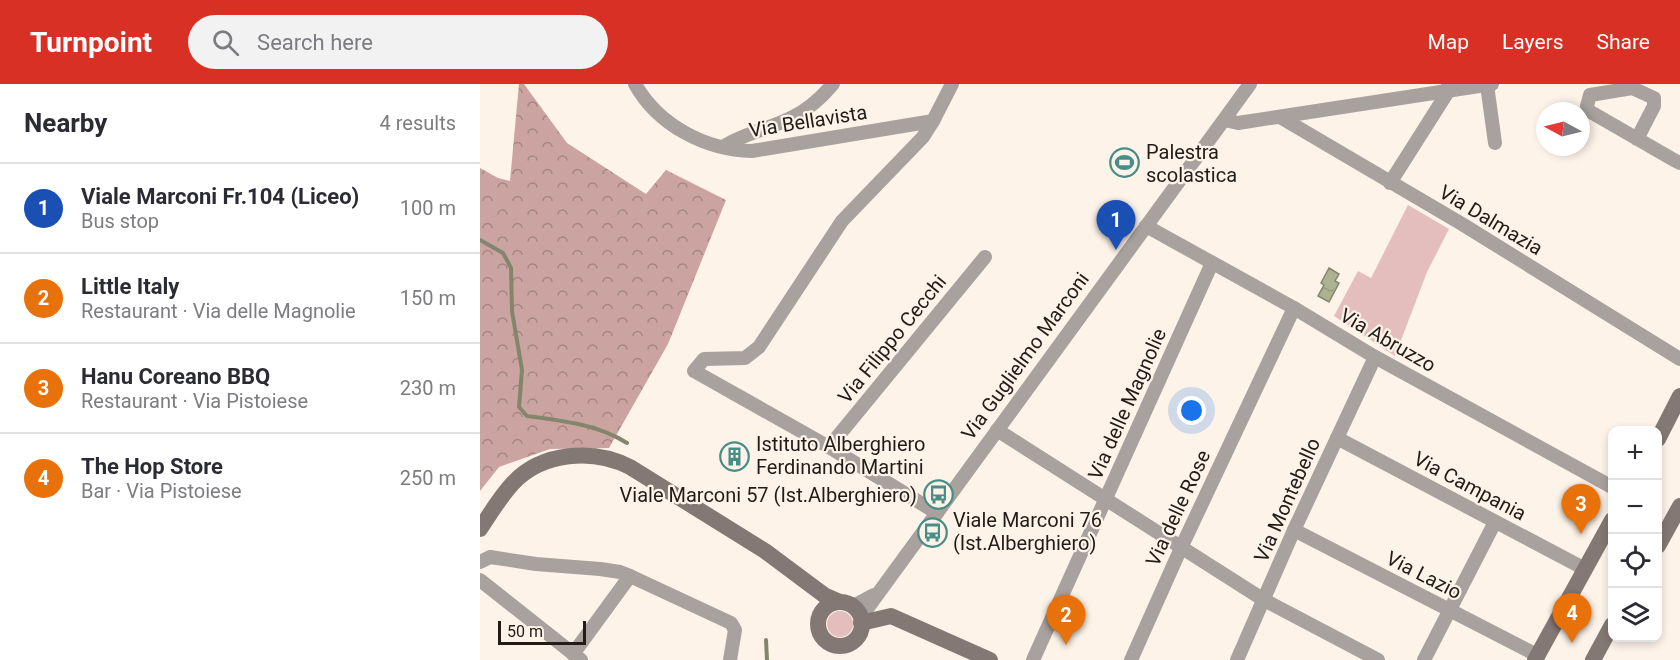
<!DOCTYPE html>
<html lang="en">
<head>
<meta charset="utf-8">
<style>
	:root { --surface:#fff; --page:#f2f2f3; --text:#2b2b33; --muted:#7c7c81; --line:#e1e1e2; --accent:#d93025 }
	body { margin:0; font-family:Roboto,sans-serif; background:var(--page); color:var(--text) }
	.controls { position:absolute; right:18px; bottom:18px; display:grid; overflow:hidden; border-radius:12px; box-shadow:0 3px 9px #0003 }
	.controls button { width:54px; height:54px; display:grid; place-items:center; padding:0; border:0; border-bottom:2px solid var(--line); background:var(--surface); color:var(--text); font:30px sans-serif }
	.compass { position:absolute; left:1056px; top:18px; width:54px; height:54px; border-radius:50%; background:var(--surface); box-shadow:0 3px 9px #0003; rotate:277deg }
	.scale { position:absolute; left:18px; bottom:15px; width:88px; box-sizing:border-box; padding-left:6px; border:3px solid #211c18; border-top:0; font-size:16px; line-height:21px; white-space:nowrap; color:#211c18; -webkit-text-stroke:4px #fdf3e9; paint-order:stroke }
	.you { position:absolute; left:712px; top:327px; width:21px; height:21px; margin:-15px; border:4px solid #fff; border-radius:50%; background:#1a73e8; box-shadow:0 0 0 9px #1a73e833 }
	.badge { display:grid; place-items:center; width:39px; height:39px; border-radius:50%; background:var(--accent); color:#fff; font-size:20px; font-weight:700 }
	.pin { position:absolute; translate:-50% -50px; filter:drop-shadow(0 2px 3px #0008) }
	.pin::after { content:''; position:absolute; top:32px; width:21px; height:18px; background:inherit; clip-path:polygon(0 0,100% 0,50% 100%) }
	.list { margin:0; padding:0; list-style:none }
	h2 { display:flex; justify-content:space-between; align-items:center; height:78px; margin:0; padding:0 24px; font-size:26px }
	h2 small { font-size:20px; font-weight:400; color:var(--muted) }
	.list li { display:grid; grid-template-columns:39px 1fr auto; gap:18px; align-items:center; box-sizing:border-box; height:90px; padding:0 24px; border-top:2px solid var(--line) }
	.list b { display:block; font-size:22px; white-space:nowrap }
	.list p { margin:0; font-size:20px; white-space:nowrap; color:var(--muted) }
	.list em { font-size:20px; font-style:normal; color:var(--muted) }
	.icon { flex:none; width:33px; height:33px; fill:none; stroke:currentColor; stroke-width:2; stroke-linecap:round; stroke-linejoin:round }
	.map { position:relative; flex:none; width:1200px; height:576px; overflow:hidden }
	header { display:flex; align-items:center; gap:36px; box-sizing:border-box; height:84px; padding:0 30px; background:var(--accent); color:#fff }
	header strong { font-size:28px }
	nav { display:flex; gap:33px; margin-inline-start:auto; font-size:21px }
	.search { width:420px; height:54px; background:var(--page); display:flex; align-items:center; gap:15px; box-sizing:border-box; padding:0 21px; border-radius:33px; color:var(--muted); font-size:22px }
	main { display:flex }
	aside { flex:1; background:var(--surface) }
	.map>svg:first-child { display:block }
</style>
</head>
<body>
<header>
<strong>Turnpoint</strong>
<div class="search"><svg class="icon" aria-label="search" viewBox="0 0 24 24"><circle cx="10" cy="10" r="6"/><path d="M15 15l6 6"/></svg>Search here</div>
<nav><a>Map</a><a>Layers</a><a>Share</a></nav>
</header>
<main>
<aside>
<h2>Nearby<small>4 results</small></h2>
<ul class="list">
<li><span class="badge" style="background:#1a4fb4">1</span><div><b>Viale Marconi Fr.104 (Liceo)</b><p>Bus stop</p></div><em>100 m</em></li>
<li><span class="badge" style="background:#e8710a">2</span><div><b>Little Italy</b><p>Restaurant · Via delle Magnolie</p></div><em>150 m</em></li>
<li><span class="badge" style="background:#e8710a">3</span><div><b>Hanu Coreano BBQ</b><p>Restaurant · Via Pistoiese</p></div><em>230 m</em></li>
<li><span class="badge" style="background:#e8710a">4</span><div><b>The Hop Store</b><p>Bar · Via Pistoiese</p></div><em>250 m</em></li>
</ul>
</aside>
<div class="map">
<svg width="1200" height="576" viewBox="0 0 1200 576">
	<defs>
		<pattern id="forest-crowns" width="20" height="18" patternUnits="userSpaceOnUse" patternTransform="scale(1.5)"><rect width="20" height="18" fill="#cba4a2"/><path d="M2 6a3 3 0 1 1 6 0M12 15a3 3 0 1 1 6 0" fill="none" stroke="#a48583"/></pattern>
		<pattern id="water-ripples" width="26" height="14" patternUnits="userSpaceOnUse" patternTransform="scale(1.5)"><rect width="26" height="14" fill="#adb391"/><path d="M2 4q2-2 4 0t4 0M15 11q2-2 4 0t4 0" fill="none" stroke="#95997c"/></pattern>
	</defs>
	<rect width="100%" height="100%" fill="#fdf3e9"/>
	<g fill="#e4bebc">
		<path d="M928 121 969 145 947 188 915 272 854 232 878 187 891 194Z"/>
		<circle cx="360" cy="540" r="13"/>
	</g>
	<path fill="url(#forest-crowns)" d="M39 0H44L87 59 166 110 186 86 246 116 188 260 129 364 70 365 19 383 0 407V84L18 94 30 97Z"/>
	<path fill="url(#water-ripples)" stroke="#83866d" stroke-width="1.5" d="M849 184 859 190 855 197 859 199 849 218 838 212 844 201 841 199Z"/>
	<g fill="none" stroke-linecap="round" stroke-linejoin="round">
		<g stroke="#83866d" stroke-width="4">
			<path d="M0 156 23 169 31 184 32 227 42 286 39 323 47 332C82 337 117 340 147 359"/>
			<path d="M286 556 287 576"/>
		</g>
		<g stroke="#a8a19d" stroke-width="14">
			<path d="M155 0C178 41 225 66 272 67L453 37 472 0"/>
			<path d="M1007 1 1015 59"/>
			<path d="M800 33 982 140 1200 275"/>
			<path d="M745 36 758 39 1012 0"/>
			<path d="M453 37 443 53 362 137 279 263 265 274 224 275 214 287 349 363 457 429"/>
			<path d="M1157 55 1174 22V14L1152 4 1110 11 1107 22 1109 27 1194 76 1200 79"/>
			<path d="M243 63C264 49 290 45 313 33 329 25 342 13 353 0"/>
			<path d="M910 99 969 6 968 1"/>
			<path d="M666 142 814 224 895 273 1132 403"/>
			<path d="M517 346 784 516 898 576"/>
			<path d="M857 354 1105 485"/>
			<path d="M349 363 505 173"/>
			<path d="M814 446 1057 571"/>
			<path d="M0 478 10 473 56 480 120 485 140 488 150 492 251 539 255 546 250 576"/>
			<path d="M0 496 101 576"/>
			<path d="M370 521 379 519 394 511"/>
			<path d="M381 533 770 0"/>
			<path d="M93 570 150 492"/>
			<path d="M553 576 732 179"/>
			<path d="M651 576 701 464 814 224"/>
			<path d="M757 576 814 446 895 273"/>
			<path d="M944 576 1015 438"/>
		</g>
		<g stroke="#837874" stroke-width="16">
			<path d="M1178 355 1200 312"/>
			<path d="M0 445C10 430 20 413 33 399 62 368 113 364 150 383L285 467 344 511 360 518"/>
			<path d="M1178 462 1200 422"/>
			<circle cx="360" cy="540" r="22"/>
			<path d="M381 539 411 532 510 576"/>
			<path d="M1055 576 1132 436"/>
			<path d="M1113 576 1132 541"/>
		</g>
	</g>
	<defs>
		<symbol id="stadium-ring" viewBox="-11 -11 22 22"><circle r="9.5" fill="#fdf3e9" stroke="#488e87" stroke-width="1.5"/><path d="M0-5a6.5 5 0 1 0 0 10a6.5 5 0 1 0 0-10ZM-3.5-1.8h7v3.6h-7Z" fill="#488e87"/></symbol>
		<symbol id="building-ring" viewBox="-11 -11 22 22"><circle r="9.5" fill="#fdf3e9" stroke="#488e87" stroke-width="1.5"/><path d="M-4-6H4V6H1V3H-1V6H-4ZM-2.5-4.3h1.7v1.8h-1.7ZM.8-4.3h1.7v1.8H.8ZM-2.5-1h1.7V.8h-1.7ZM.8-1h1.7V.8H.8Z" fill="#488e87"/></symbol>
		<symbol id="bus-ring" viewBox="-11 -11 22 22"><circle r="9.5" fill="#fdf3e9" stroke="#488e87" stroke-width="1.5"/><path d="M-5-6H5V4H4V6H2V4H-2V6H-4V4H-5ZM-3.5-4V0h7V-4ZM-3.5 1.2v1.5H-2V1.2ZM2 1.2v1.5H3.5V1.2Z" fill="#488e87"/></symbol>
	</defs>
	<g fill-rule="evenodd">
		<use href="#stadium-ring" x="628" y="62" width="33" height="33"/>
		<use href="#building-ring" x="238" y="356" width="33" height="33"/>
		<use href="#bus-ring" x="442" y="394" width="33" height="33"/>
		<use href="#bus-ring" x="436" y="432" width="33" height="33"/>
	</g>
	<g text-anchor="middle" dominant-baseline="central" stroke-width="4.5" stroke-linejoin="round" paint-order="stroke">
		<g font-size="20" fill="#211c18" stroke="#fdf3e9">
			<text transform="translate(328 37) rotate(-9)">Via Bellavista</text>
			<text transform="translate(1011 136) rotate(31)">Via Dalmazia</text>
			<text transform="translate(412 255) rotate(-51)">Via Filippo Cecchi</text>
			<text transform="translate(908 256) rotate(30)">Via Abruzzo</text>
			<text transform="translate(545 272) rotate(-54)">Via Guglielmo Marconi</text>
			<text transform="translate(647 320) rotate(-66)">Via delle Magnolie</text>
			<text transform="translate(990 402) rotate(28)">Via Campania</text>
			<text transform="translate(807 416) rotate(-66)">Via Montebello</text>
			<text transform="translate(698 424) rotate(-65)">Via delle Rose</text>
			<text transform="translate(944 491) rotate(27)">Via Lazio</text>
		</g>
		<g font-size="20" fill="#211c18" stroke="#fdf3e9" text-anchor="start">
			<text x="666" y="68">Palestra<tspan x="666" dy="23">scolastica</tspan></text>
			<text x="276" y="360">Istituto Alberghiero<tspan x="276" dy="23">Ferdinando Martini</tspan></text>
			<text x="437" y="411" text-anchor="end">Viale Marconi 57 (Ist.Alberghiero)</text>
			<text x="473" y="436">Viale Marconi 76<tspan x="473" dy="23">(Ist.Alberghiero)</tspan></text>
		</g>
	</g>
</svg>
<div class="controls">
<button>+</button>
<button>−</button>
<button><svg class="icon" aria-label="locate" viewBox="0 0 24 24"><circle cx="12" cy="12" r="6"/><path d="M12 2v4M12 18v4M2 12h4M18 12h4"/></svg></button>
<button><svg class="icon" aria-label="layers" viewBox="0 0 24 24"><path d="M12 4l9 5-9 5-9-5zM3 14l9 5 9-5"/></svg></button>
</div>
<svg class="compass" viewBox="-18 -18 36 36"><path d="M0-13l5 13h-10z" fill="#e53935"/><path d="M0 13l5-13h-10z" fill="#7c7c81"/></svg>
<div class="scale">50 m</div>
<div class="you"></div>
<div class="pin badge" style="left:636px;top:166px;background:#1a4fb4">1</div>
<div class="pin badge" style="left:586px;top:561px;background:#e8710a">2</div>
<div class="pin badge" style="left:1101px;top:450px;background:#e8710a">3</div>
<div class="pin badge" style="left:1092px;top:559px;background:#e8710a">4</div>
</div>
</main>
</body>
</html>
